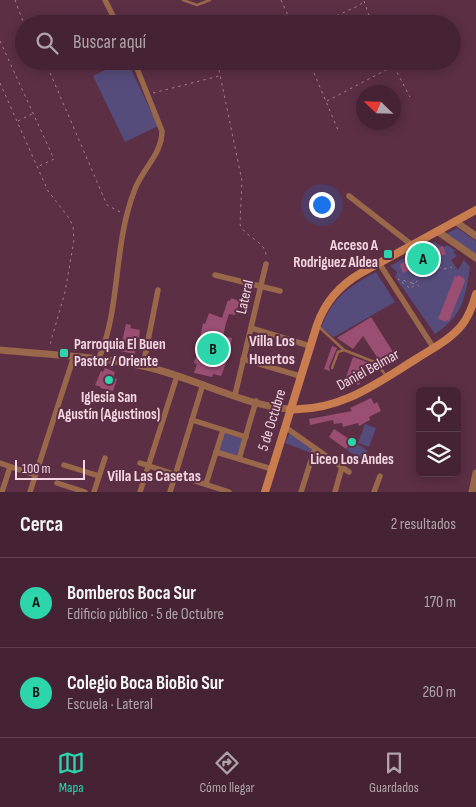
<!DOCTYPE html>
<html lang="es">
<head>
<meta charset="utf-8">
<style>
	:root { --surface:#452334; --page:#4c2b3c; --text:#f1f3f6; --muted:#b0a4ac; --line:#5d404f; --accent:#2dd5ab }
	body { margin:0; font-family:"Sofia Sans Condensed",sans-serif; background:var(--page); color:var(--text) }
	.controls { position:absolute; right:15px; bottom:15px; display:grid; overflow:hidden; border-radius:8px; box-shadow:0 2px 12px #0003 }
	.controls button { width:45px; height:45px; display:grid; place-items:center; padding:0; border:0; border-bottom:1px solid var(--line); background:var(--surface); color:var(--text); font:25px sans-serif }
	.compass { position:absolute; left:356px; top:85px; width:45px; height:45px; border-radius:50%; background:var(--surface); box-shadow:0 2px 12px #0003; rotate:293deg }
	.scale { position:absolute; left:15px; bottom:12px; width:70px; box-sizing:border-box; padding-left:5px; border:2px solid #f3d6e2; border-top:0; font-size:14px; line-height:18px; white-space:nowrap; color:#f3d6e2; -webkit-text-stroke:4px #5c2f45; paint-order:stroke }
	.you { position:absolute; left:321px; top:204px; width:18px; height:18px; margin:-12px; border:4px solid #fff; border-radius:50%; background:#1a73e8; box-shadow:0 0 0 8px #1a73e833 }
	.badge { display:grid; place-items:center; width:32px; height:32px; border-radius:50%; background:var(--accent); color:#111; font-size:16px; font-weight:700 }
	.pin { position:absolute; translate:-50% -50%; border:2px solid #fff; box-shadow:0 1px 5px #0006 }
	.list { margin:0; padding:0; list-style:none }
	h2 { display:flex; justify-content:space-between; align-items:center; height:65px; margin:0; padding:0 20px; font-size:21px }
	h2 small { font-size:16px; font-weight:400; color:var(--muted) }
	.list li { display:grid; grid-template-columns:32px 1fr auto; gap:15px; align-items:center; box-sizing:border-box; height:90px; padding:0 20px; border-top:1px solid var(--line) }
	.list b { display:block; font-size:19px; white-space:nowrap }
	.list p { margin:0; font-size:16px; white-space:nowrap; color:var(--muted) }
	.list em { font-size:16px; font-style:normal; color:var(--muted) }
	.icon { flex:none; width:28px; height:28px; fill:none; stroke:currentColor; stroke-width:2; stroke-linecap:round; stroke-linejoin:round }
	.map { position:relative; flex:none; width:476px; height:492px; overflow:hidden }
	.search { position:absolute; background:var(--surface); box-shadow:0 2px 12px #0003; left:15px; right:15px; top:15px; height:55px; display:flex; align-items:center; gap:12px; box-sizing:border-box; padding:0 18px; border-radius:28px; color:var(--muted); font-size:19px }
	.sheet { height:245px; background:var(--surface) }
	nav { display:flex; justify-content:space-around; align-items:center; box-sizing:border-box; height:70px; border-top:1px solid var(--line); background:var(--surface); font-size:14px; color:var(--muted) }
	nav a { display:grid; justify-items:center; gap:2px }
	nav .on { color:var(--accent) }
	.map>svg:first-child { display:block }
</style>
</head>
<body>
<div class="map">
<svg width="476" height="492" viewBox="0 0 476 492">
	<rect width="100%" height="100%" fill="#5c2f45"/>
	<g fill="#554c7c">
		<path d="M124 61H127L158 126 125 142 93 76Z"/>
		<path d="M457 228 476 241V256L446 234Z"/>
		<path d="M434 242 444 247 447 245 456 251 453 252 457 256 451 260 458 270 464 260 470 267C465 299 463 315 435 334L395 277 397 272 390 266Z"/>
		<path d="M376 272 395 302 334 337 321 328C333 297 348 287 376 272Z"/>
		<path d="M365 424 376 428 369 447 358 443Z"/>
		<path d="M290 432 312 448 311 453 285 443Z"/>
		<path d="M224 433 243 439 237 456 218 451Z"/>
		<path d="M353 441 368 451 362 460 347 450Z"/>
	</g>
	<g fill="#994e72">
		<path d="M443 246 446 254 403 273 400 264Z"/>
		<path d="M458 275 464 278 465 281 449 321 447 320 446 322 438 319 455 276 458 277Z"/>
		<path d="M231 298 240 301 235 315 229 314 226 323 223 336 232 338 229 355 221 376 213 374 212 377 194 373 197 364 194 363 199 347 205 349 208 341 200 338 203 323 205 324 209 313 222 318 228 300 230 301Z"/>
		<path d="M371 317 395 355 381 363 363 336 353 349 337 338Z"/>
		<path d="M126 324 131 325 130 328 140 330 139 338H136L135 354 120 351Z"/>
		<path d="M332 346 337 348 329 367 330 371 324 369Z"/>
		<path d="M353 357 367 362 359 385 345 380Z"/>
		<path d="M105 368 115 372 113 378 117 379 113 391 100 388 101 387 95 385 101 371 103 372Z"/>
		<path d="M371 398 374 404 377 402 381 411 369 417 370 420 359 426 358 423 343 427 342 423 334 424 333 420 310 425 309 419 352 411 350 408Z"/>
		<path d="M334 429 352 441 346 449 329 437Z"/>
	</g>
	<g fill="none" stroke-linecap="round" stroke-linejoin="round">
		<g stroke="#a47e8f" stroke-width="1" stroke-dasharray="2.5 4" stroke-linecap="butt">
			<path d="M15 0 24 24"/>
			<path d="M281 0 292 24"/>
			<path d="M364 1 372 24"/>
			<path d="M319 24 360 5 364 0"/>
			<path d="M0 41 54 159 37 167"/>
			<path d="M45 61 107 205 122 213"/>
			<path d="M235 61 221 66 219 70 242 181 240 224C244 238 268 241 266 258"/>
			<path d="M309 61 338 130"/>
			<path d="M391 61 410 97"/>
			<path d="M0 83 48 191 69 218 73 226 74 240 65 292 49 348"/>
			<path d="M153 93 219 76"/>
			<path d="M327 101 403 61"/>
			<path d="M18 121 32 114"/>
			<path d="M444 269 452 267"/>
			<path d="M412 283 419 286"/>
		</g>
		<g stroke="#99684b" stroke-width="2.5">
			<path d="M183 0 197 5 210 0"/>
			<path d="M318 326 344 350 377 363 386 376"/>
			<path d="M332 368 338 352 344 350"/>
		</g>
		<g stroke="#99684b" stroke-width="5.5">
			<path d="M105 0 117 24"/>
			<path d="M349 196 412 245"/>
			<path d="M379 263 433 347"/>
			<path d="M215 275 280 291"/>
			<path d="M251 328 310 346"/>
			<path d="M99 358C121 307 113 244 135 189 143 168 162 154 162 131L134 61"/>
			<path d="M243 359 300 376"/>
			<path d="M143 366 158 290"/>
			<path d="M235 395 266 264"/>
			<path d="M192 420 246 437"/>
			<path d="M285 427 349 472"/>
			<path d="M216 452 272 469"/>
			<path d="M239 459 256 401"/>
			<path d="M0 463 35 475"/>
			<path d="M140 463 229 492"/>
			<path d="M64 465 99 476"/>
			<path d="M57 483 85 492"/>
			<path d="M206 484 223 430"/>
			<path d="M2 492 10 467"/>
			<path d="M30 492 74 356"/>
			<path d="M94 492 105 458"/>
			<path d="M140 492 177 376"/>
			<path d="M170 492 203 384"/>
			<path d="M301 492 315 448"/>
			<path d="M335 492 342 467"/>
			<path d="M374 492 380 476"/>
		</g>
		<g stroke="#99684b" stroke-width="7">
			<path d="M455 221 476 236"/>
			<path d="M437 231 476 258"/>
			<path d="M0 350C51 355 102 356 151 368 196 379 246 406 290 409"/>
			<path d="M472 492 476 473"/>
		</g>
		<g stroke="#c97c4d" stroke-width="8">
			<path d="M290 409C339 412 377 383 416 359 431 349 450 340 462 325 469 316 473 305 476 294"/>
			<path d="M265 492 317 325C325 302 340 285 361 273L476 210"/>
		</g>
		<path stroke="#a47e8f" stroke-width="1" stroke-dasharray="2.5 4" stroke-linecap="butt" d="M412 283 398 279 411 289 429 265H433L444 269"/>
	</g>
	<g fill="#2dd5ab" stroke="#5c2f45" stroke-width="2">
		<rect x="383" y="249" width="10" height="10" rx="2.5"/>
		<rect x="59" y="348" width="10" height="10" rx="2.5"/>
		<circle cx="109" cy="380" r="5"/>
		<circle cx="352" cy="442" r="5"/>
	</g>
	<g text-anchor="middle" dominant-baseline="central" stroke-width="4" stroke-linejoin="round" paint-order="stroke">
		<g font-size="15" font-weight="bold" fill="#f3d6e2" stroke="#5c2f45">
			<text x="378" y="245" text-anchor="end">Acceso A<tspan x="378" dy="17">Rodriguez Aldea</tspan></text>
			<text x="74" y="344" text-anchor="start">Parroquia El Buen<tspan x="74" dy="17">Pastor / Oriente</tspan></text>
			<text x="109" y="397">Iglesia San<tspan x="109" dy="17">Agustín (Agustinos)</tspan></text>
			<text x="352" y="459">Liceo Los Andes</text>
		</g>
		<g font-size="15" fill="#f3d6e2" stroke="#5c2f45">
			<text transform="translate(245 297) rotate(-77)">Lateral</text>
			<text transform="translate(368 370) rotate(-29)">Daniel Belmar</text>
			<text transform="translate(272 420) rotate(-73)">5 de Octubre</text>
		</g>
		<g font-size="16" font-weight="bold" fill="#f3d6e2" stroke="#5c2f45">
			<text x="272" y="341">Villa Los<tspan x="272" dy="18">Huertos</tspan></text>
			<text x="154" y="476">Villa Las Casetas</text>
		</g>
	</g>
</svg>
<div class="controls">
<button><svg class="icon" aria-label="locate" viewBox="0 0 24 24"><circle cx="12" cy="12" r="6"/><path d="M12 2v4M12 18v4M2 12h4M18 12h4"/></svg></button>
<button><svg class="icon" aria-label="layers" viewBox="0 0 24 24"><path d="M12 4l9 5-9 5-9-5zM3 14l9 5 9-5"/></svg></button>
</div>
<svg class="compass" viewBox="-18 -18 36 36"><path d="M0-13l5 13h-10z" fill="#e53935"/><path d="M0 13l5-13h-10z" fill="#b0a4ac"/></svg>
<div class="scale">100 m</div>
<div class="you"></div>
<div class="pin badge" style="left:423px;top:259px">A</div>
<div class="pin badge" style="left:213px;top:349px">B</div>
<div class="search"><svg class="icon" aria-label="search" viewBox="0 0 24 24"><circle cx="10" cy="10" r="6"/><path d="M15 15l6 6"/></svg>Buscar aquí</div>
</div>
<section class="sheet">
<h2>Cerca<small>2 resultados</small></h2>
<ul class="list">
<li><span class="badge">A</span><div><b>Bomberos Boca Sur</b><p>Edificio público · 5 de Octubre</p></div><em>170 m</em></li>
<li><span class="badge">B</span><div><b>Colegio Boca BioBio Sur</b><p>Escuela · Lateral</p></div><em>260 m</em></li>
</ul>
</section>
<nav>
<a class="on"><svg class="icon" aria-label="map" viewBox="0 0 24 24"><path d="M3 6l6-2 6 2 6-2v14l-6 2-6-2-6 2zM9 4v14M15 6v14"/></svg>Mapa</a>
<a><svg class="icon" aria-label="directions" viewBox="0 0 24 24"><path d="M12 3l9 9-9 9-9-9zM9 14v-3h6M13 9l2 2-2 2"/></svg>Cómo llegar</a>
<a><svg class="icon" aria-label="saved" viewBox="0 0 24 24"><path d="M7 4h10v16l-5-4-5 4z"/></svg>Guardados</a>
</nav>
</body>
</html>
